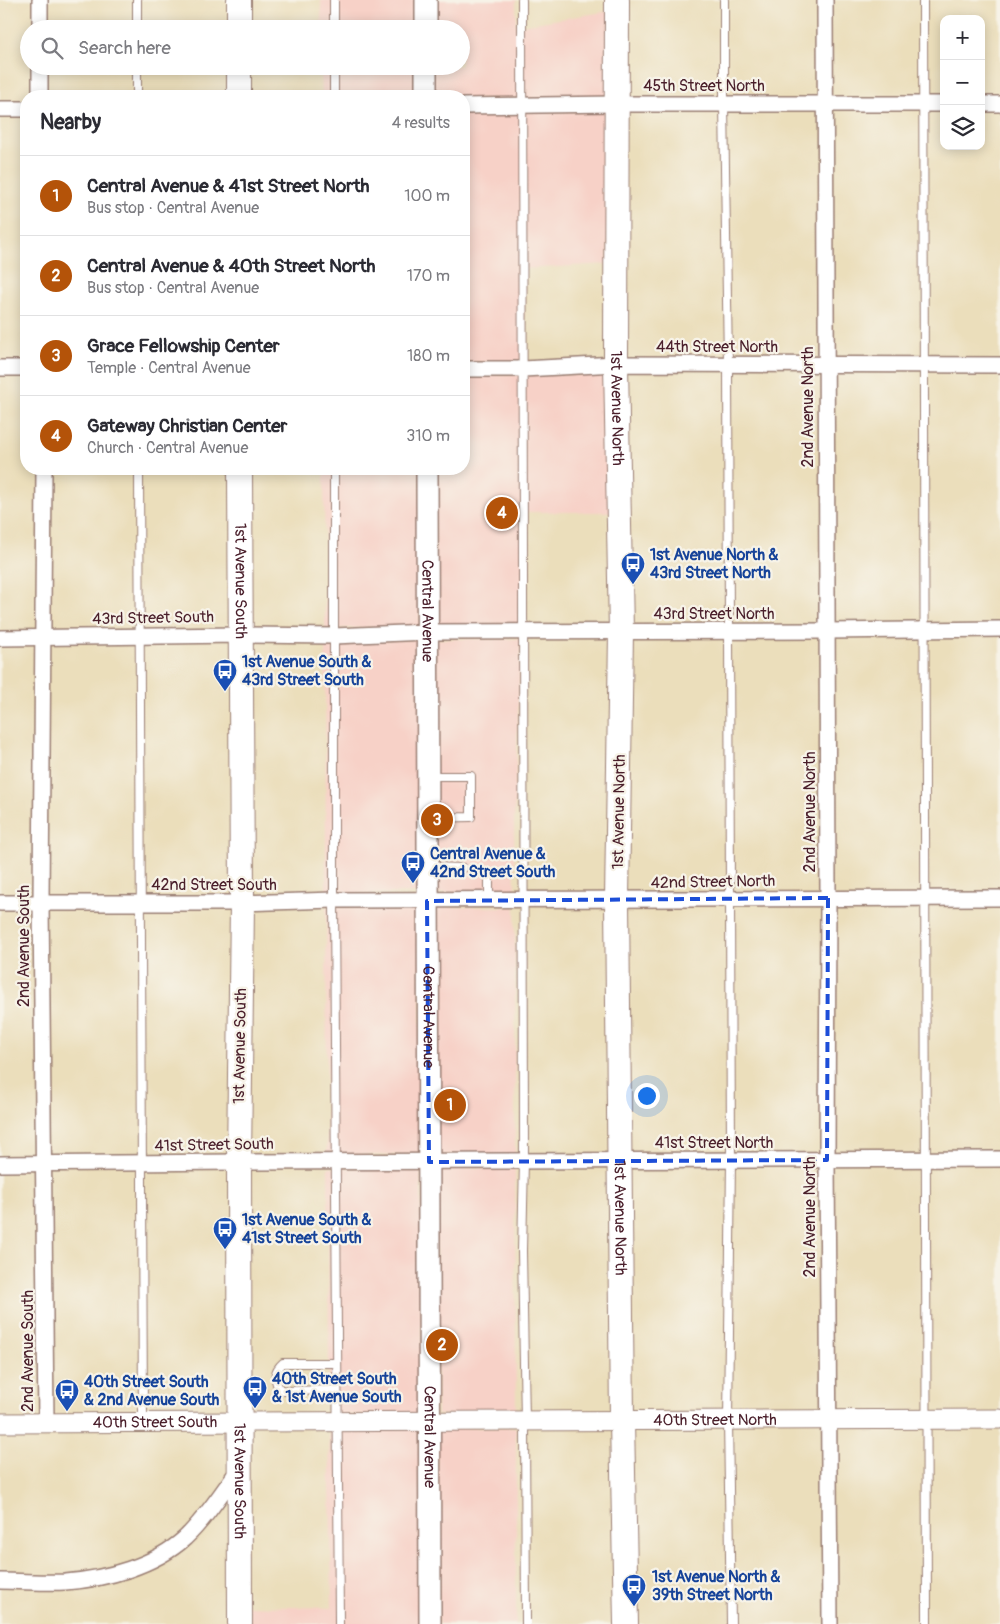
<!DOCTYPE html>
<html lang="en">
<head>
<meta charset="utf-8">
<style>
	:root { --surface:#fff; --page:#f2f2f3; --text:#2b2b33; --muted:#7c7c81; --line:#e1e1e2; --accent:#b45309 }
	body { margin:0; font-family:Pangolin,sans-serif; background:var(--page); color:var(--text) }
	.controls { position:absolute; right:15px; top:15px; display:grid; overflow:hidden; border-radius:10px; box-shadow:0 2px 12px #0003 }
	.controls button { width:45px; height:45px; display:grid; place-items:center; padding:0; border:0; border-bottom:1px solid var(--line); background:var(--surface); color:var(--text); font:25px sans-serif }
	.you { position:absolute; left:646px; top:1095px; width:18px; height:18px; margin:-12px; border:4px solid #fff; border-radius:50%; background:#1a73e8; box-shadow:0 0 0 8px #1a73e833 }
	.badge { display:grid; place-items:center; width:32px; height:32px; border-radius:50%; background:var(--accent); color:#fff; font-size:16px; font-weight:700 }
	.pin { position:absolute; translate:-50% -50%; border:2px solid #fff; box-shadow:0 1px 5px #0006 }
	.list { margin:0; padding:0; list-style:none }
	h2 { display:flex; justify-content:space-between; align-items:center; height:65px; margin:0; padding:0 20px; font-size:21px }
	h2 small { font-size:16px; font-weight:400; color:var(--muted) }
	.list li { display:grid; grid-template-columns:32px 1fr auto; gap:15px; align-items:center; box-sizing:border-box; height:80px; padding:0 20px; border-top:1px solid var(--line) }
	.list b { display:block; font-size:19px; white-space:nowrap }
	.list p { margin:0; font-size:16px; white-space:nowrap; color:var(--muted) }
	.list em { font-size:16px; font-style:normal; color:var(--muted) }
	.icon { flex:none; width:28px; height:28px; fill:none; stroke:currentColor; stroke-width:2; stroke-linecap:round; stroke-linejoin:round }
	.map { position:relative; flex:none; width:1000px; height:1624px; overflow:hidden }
	.search { position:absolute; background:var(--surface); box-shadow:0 2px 12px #0003; left:20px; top:20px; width:450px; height:55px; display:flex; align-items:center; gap:12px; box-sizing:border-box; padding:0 18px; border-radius:28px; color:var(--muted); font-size:19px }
	.panel { position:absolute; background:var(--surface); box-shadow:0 2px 12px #0003; left:20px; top:90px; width:450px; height:385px; border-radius:20px }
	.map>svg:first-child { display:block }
</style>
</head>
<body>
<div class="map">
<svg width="1000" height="1624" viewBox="0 0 1000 1624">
	<rect width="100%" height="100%" fill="#f7f3e8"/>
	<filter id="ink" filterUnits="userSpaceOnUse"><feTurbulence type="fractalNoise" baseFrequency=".02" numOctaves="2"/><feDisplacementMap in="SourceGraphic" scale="10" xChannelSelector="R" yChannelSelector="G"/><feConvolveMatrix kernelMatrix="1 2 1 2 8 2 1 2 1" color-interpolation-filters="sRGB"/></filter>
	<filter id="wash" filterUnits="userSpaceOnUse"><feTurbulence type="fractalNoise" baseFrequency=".0096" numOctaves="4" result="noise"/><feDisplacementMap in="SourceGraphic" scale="20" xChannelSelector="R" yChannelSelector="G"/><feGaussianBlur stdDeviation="1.12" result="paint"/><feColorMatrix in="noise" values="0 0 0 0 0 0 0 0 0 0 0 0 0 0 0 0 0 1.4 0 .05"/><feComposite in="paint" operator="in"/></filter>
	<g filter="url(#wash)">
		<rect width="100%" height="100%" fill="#ebdebb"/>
		<g fill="#f7d1c7">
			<rect x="321" y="0" width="97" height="29"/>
			<path d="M433 0H516V26L610 11 608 98 464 99V96H433V66H461V29H433Z"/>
			<path d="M321 66H418V96H322Z"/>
			<path d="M608 111V264L523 269 525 362H464V113Z"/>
			<path d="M548 374 609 376 612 512H526L522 625 435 626V469H464V375Z"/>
			<path d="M324 469H420V626L325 629Z"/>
			<path d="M420 639V893L326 894 325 643Z"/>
			<path d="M435 639H521L514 825 515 893H436Z"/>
			<path d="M326 907H420L421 1155H327Z"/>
			<rect x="436" y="907" width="79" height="248"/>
			<path d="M328 1168H421L422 1415H329Z"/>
			<path d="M436 1168H515L516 1415H437Z"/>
			<path d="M329 1428H422L423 1624H248V1606L332 1608Z"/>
			<path d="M437 1428H516V1624H438Z"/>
		</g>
	</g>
	<g filter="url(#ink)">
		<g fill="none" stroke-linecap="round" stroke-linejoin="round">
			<defs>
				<g id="service">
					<path d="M137 0V29"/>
					<path d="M522 0 524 1161 522 1251 525 1421 526 1624"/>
					<path d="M724 0V104L728 364 731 1160 728 1420 731 1624"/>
					<path d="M923 0 927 1624"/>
					<path d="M334 29V0"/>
					<path d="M137 66V96"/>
					<path d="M334 96V66"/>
					<path d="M139 469 143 1422"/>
					<path d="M334 469V900L339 1624"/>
					<path d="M430 818 471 817V776H430"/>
					<path d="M430 867 463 868"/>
					<path d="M489 875V900"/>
					<path d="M337 1363H283C274 1371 274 1378 279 1389L285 1391 337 1390"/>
				</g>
				<g id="minor">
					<path d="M40 0V29"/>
					<path d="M825 0 828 898 827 1160 830 1624"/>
					<path d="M40 66V96"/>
					<path d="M981 104H1000"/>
					<path d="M464 106 616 104H944"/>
					<path d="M0 109H26"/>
					<path d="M0 368H26"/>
					<path d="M464 369H523L616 364 1000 365"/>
					<path d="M44 469 41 902 46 1423"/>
					<path d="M0 638 240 635 334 636 427 632 827 631 1000 629"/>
					<path d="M0 903H242L334 900 1000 898"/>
					<path d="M0 1164 239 1162 1000 1159"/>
					<path d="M0 1581C22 1581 43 1583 65 1582 106 1579 154 1566 185 1538 206 1518 222 1492 239 1469"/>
				</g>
				<g id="tertiary">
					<path id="s1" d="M0 1423 1000 1419"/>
				</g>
				<g id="secondary">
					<path d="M426 0V29"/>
					<path d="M426 66V96"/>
					<path id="s2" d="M427 469 430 1624"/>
				</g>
				<g id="primary">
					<path d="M239 0V29"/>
					<path id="s3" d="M617 0 616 364 621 632 617 900 622 1421 626 1624"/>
					<path d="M239 66V96"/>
					<path id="s4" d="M240 469 242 903 239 1162 240 1624"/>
				</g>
			</defs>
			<use href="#service" stroke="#9a7e73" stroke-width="10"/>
			<use href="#minor" stroke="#9a7e73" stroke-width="18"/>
			<use href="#tertiary" stroke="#9a7e73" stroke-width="21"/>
			<use href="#secondary" stroke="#9a7e73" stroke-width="24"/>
			<use href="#primary" stroke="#9a7e73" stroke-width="26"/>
			<use href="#service" stroke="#fff" stroke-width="8"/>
			<use href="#minor" stroke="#fff" stroke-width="15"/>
			<use href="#tertiary" stroke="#fff" stroke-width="19"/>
			<use href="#secondary" stroke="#fff" stroke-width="21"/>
			<use href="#primary" stroke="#fff" stroke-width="24"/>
		</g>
	</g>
	<path fill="none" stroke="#1d4ed8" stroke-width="4" stroke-dasharray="10 6" stroke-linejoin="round" d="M828 898 827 1160 429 1162 427 901Z"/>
	<defs>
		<symbol id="bus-pin" viewBox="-11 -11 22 30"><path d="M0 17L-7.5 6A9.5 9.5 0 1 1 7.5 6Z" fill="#1a4fb4" stroke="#f7f3e8"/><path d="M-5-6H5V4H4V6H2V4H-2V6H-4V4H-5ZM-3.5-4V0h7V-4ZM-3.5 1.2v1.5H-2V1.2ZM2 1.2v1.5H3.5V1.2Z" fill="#fff"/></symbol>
	</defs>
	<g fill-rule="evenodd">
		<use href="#bus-pin" x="619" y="550" width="28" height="38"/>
		<use href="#bus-pin" x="211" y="657" width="28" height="38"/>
		<use href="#bus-pin" x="399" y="849" width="28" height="38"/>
		<use href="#bus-pin" x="211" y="1215" width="28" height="38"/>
		<use href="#bus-pin" x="241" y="1374" width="28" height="38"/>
		<use href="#bus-pin" x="53" y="1377" width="28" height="38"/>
		<use href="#bus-pin" x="620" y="1572" width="28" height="38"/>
	</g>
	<g text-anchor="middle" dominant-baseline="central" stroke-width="4.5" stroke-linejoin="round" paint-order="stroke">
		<g font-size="16" fill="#4a1f2b" stroke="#f7f3e8">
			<text x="704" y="86">45th Street North</text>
			<text x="717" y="347">44th Street North</text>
			<text stroke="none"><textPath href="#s3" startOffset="408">1st Avenue North</textPath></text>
			<text transform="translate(808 407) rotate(-90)">2nd Avenue North</text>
			<text stroke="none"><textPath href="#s4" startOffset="112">1st Avenue South</textPath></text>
			<text stroke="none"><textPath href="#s2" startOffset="142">Central Avenue</textPath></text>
			<text x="714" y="614">43rd Street North</text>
			<text transform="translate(153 618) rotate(-1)">43rd Street South</text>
			<text transform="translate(619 812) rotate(-89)">1st Avenue North</text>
			<text transform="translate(810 812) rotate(-90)">2nd Avenue North</text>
			<text transform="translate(713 882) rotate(-1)">42nd Street North</text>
			<text x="214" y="885">42nd Street South</text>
			<text transform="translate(24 946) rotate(-90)">2nd Avenue South</text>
			<text stroke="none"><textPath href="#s2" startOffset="548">Central Avenue</textPath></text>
			<text transform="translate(240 1046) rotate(-89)">1st Avenue South</text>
			<text x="714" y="1143">41st Street North</text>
			<text transform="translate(214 1145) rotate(-1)">41st Street South</text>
			<text stroke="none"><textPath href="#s3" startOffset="1218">1st Avenue North</textPath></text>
			<text transform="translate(810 1217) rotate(-90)">2nd Avenue North</text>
			<text transform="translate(28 1351) rotate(-90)">2nd Avenue South</text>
			<text stroke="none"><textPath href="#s1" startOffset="715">40th Street North</textPath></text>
			<text stroke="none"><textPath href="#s1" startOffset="155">40th Street South</textPath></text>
			<text stroke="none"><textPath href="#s2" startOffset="968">Central Avenue</textPath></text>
			<text stroke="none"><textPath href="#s4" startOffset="1012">1st Avenue South</textPath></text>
		</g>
		<g font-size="16" font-weight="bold" fill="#164399" stroke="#f7f3e8" text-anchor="start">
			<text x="650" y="555">1st Avenue North &amp;<tspan x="650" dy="18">43rd Street North</tspan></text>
			<text x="242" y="662">1st Avenue South &amp;<tspan x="242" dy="18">43rd Street South</tspan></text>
			<text x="430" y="854">Central Avenue &amp;<tspan x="430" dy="18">42nd Street South</tspan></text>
			<text x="242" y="1220">1st Avenue South &amp;<tspan x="242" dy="18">41st Street South</tspan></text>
			<text x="272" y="1379">40th Street South<tspan x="272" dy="18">&amp; 1st Avenue South</tspan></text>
			<text x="84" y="1382">40th Street South<tspan x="84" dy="18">&amp; 2nd Avenue South</tspan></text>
			<text x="652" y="1577">1st Avenue North &amp;<tspan x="652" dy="18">39th Street North</tspan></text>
		</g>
	</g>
</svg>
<div class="controls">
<button>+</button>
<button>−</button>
<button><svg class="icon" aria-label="layers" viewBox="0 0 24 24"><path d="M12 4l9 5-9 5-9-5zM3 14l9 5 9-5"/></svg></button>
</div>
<div class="you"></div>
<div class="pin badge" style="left:450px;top:1105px">1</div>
<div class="pin badge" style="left:442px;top:1345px">2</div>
<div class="pin badge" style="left:437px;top:820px">3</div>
<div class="pin badge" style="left:502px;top:513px">4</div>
<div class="search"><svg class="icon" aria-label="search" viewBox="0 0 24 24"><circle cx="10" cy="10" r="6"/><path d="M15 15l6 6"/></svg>Search here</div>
<section class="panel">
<h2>Nearby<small>4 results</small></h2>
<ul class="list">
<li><span class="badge">1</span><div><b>Central Avenue &amp; 41st Street North</b><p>Bus stop · Central Avenue</p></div><em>100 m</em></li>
<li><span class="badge">2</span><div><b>Central Avenue &amp; 40th Street North</b><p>Bus stop · Central Avenue</p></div><em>170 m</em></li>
<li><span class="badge">3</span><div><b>Grace Fellowship Center</b><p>Temple · Central Avenue</p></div><em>180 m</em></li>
<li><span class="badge">4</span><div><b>Gateway Christian Center</b><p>Church · Central Avenue</p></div><em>310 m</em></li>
</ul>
</section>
</div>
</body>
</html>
